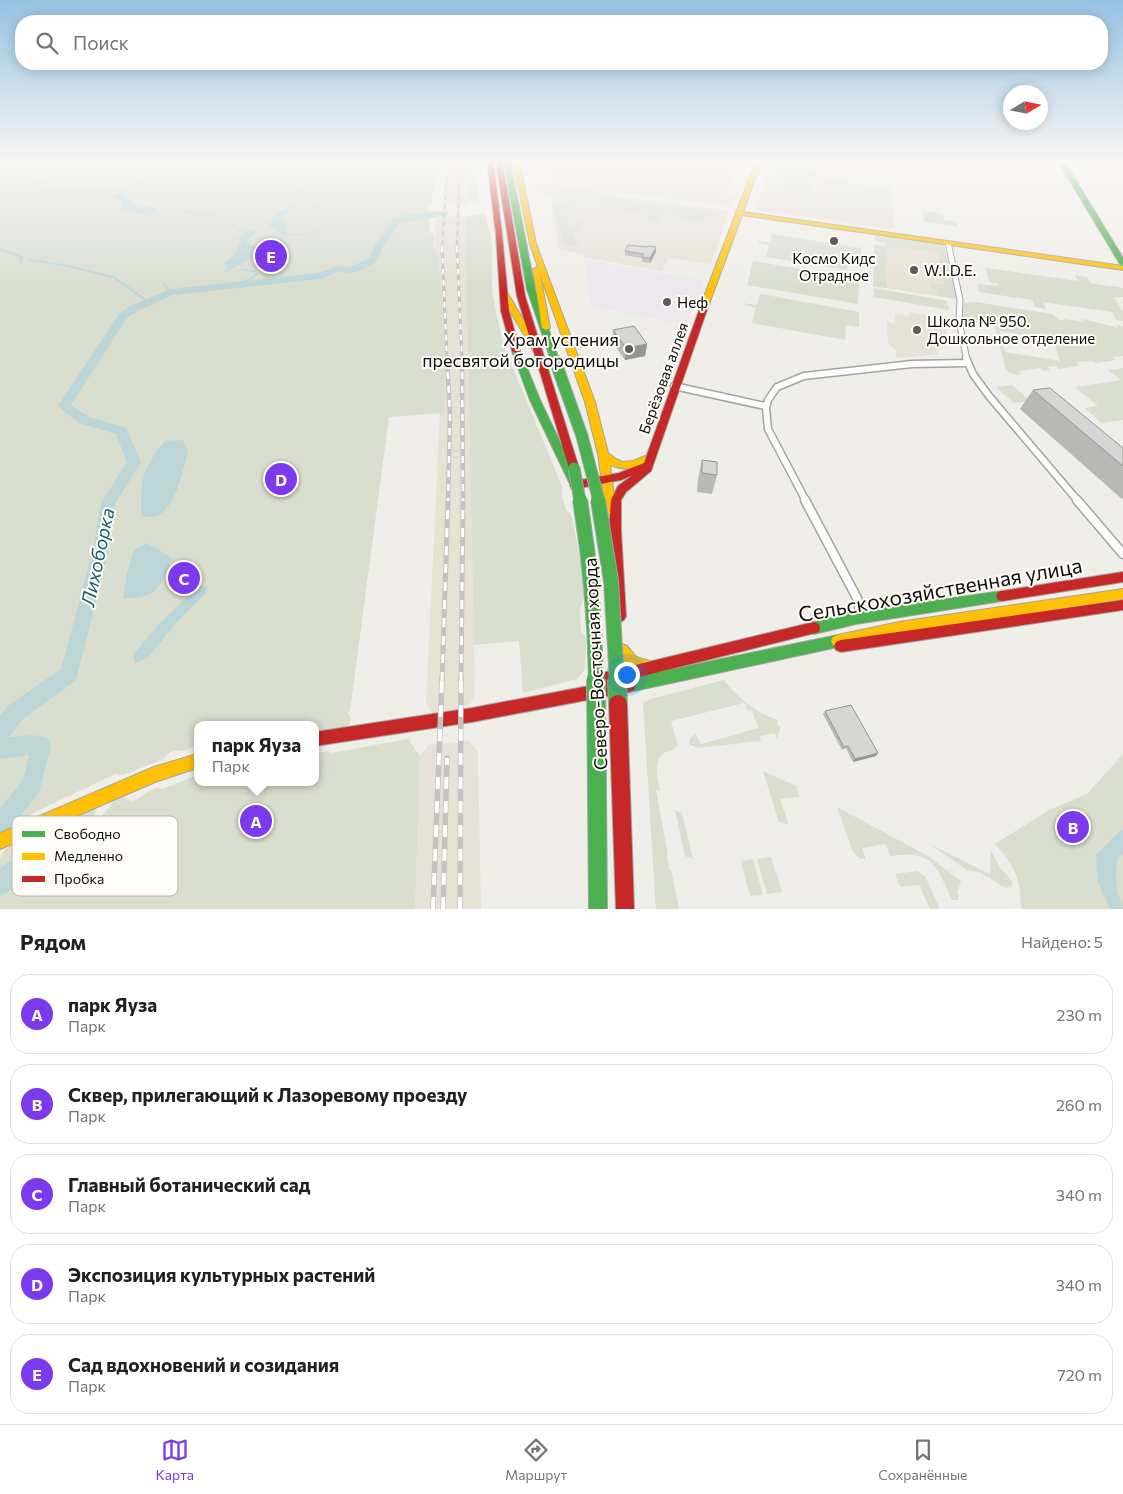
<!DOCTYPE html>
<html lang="ru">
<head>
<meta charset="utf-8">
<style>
	:root { --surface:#fff; --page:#f6f6f6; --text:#202124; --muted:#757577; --line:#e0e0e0; --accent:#7c3aed }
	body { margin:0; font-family:Commissioner,sans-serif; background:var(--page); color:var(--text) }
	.compass { position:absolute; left:1003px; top:85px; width:45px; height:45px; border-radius:50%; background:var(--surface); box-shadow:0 2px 12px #0003; rotate:80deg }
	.you { position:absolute; left:626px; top:674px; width:18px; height:18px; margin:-12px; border:4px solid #fff; border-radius:50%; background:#1a73e8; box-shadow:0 0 0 8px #1a73e833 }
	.badge { display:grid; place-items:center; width:32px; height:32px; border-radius:50%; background:var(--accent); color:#fff; font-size:16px; font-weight:700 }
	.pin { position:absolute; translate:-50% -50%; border:2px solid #fff; box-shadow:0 1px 5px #0006 }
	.popup { position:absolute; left:194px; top:721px; width:125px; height:65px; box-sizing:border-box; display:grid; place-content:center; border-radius:10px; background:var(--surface); filter:drop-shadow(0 1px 4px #0005); font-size:16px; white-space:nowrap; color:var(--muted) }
	.popup b { font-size:19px; color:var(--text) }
	.popup::after { content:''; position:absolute; left:50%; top:100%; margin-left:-10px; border:10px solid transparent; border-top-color:var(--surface) }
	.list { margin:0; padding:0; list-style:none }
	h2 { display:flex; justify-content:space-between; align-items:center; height:65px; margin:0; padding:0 20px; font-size:21px }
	h2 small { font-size:16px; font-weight:400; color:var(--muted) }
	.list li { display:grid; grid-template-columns:32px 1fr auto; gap:15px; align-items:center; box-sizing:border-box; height:80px; margin:0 10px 10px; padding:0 10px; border:1px solid var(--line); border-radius:20px }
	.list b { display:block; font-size:19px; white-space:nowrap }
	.list p { margin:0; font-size:16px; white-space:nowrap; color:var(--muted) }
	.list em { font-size:16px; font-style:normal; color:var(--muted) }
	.icon { flex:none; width:28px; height:28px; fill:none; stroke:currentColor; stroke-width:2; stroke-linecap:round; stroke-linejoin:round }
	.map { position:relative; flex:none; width:1123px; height:909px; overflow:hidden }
	.search { position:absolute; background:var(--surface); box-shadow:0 2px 12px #0003; left:15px; right:15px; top:15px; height:55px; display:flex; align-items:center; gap:12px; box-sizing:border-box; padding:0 18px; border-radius:20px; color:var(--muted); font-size:19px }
	.sheet { height:515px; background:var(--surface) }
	nav { display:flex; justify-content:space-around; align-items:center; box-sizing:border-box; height:70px; border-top:1px solid var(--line); background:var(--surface); font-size:14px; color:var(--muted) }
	nav a { display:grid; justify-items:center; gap:2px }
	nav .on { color:var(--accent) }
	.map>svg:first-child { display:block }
</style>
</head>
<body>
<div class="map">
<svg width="1123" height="909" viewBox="0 0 1123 909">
	<rect width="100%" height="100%" fill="#f0eee8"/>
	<path fill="#efe6ee" d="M584 260 616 265 704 281 686 325 591 306Z"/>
	<g fill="#e6e2d6">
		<path d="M451 161H469L468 204 444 205Z"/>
		<path d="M555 161H741L726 196 734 197 731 206 618 193 615 190 554 181 556 177 540 175Z"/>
		<path d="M771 165 827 171 826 180 891 187 894 229 755 210Z"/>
		<path d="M539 182 613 191 617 196 729 211 711 264 668 258 662 271 584 257 583 254 559 250 550 196 537 193 533 187Z"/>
		<path d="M461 216 465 217V223L475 693 471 703 462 709 436 714 430 711 426 702 442 371 435 225V219L439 217Z"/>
		<path d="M894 247 938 253 943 285 936 289 937 296 887 288 886 249Z"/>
		<path d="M909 312 944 318 949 345 939 350 938 354 896 358V350L888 344 887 322 895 324V314L909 316Z"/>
		<path d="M469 741 478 752 481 909H415L420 756 429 745Z"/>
	</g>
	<g fill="#d9decf" fill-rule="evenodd">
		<path d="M0 161H444L434 186 435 190 431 194 433 197 432 204 427 205 430 211H438V216L426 220 429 221V232L434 234V248L437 250C443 305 447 358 444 413L389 417 350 711 347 712 351 718 349 725 342 729 315 733V725H197V746C192 746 190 749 186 750 175 752 172 748 164 759L123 775 115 774 33 813 12 827 0 829Z"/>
		<path d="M468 161H474L479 200 477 202 467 199Z"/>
		<path d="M781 167 815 171 812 194 775 189Z"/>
		<path d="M841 183 882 188 890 192V197L883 199 841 194 837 189 838 185ZM843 184 859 186V191L881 194V189L887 192 888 196 881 198 843 193 840 189Z"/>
		<path d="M601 198C624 199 647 203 670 206 688 208 704 208 721 214V217L705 216 700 220 695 221 663 215 657 221 651 222 636 212 604 209 601 205Z"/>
		<path d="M566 200 568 202 579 203 571 206 567 212 569 220 568 228 572 227 576 222H581V225L574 234 577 242 581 246H572L562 242C561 235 559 220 555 215 557 207 556 201 566 200Z"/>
		<path d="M922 211 943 213 944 220 957 222 958 227 924 222Z"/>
		<path d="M485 213 492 244V292L503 344 562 486V496L566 509 572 517 582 569 581 572 585 597 580 608 581 631 586 638 585 670 577 679 523 693 519 641 474 645 465 217Z"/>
		<path d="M772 234 861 248V260L848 258 847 270 766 257 769 245 758 243 759 241 770 243Z"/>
		<path d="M875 236 944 245 956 299 873 286 874 245 885 246V243L875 241ZM895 247 938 253 943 284H931V288L936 289 937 296 887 288 886 249Z"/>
		<path d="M753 261 859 279 858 304 747 285Z"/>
		<path d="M986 268 1078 281 1075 275 1087 277 1090 283 1123 288V297H1114L1123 312V321L1116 320 1112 312 1043 302 1046 309 1035 307 1032 300 979 292 978 284 998 286 997 283 989 282Z"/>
		<path d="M874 288 947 301 949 310 874 297Z"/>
		<path d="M760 294 859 312V327L846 325 845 340 752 323 756 308 741 303 757 305Z"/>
		<path d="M976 302 1052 314 1060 320 1066 321 1064 319 1084 322 1081 319C1094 321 1105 325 1119 328L1116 325 1123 326V356L1113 357 1116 360 1096 363 1092 361 1076 362 1079 366 1059 369 1056 366 1047 367 1050 370 1043 371 1039 368 1019 371 1021 374C1014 375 1011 374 1006 370L995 327 969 322 963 320 964 303ZM1000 331 1053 340 1060 361 1005 352Z"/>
		<path d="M1123 368V420L1102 423 1084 408 1098 406 1075 387 1121 380 1108 370Z"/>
		<path d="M1012 385 1030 401 1014 403 996 387Z"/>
		<path d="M724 680C739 699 755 712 778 720L777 725 781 726 777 739 775 733 760 736 761 741 697 748 689 744 690 738 696 734 701 744 759 728 751 710 748 711 744 703 671 721 678 745C674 751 670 750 664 753 652 762 658 778 660 790H656L668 855H667L669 869H671L679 909H656L643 703 651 699Z"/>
		<path d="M408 739 420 756 415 909H0V858L4 851 11 845 30 844 44 834 46 836 51 831 63 828 69 819H73V825L78 822 80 815 94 807 97 809 92 819 96 820C107 814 111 800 122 796L131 801 137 799 149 791 157 788 163 789 197 775V782H315V750L319 753 328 751 331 753Z"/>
		<path d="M1123 754V909H1021C1020 876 1016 869 995 844L1049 810 1087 794Z"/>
		<path d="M763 771 796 786 800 797 780 799 789 825 779 822Z"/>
		<path d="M837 807 928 856 961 881 957 894 959 896 958 900H952C936 865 933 850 891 856L885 844 862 848 866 859H861L853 852Z"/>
		<path d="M675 810 682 813 693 859 685 856Z"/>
		<path d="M930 844 990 874 991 850 1000 868 1012 881V887L1006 888 979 872 968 871Z"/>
		<path d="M771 857 782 892 767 894 757 859Z"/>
		<path d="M753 859 763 895 750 896 741 861Z"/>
		<path d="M917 871 925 876 940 909H930L919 885 900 887 895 874Z"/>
	</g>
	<g fill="#bcd6d8">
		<path d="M121 192 124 193 132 203 158 209 150 216 121 210V201L112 196Z"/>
		<path d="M289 207 288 213 280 218 288 224 286 227 287 232 294 234 286 236 269 226 273 217Z"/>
		<path d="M247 230H256L255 234 248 240 247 243 262 250 255 254 256 256 222 274 228 266 224 262 231 258 238 249V246L242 242 238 239Z"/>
		<path d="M183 440 188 451C181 474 175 525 141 516 141 478 141 471 165 441Z"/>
		<path d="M147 543 172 558C160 587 158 599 123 598L127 573 134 550Z"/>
		<path d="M200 586 208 587 205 594 175 624 148 658 135 663 133 655C153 629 175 607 200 586Z"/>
		<path d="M1123 830V855L1118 857C1115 867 1116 883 1118 894 1120 900 1123 903 1123 909H1110L1098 882 1096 854C1107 847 1110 838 1123 830Z"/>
	</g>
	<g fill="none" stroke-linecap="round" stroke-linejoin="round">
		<g stroke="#bcd6d8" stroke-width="1">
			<path d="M78 168 95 166"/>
			<path d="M160 171 171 162"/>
			<path d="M27 172 74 168"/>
			<path d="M27 172 38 165 35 161"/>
			<path d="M25 174 32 181 49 185 45 192 82 189"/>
			<path d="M87 189 115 191 125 189"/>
			<path d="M121 194 156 172"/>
			<path d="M289 207V203L285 200 302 188 307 161"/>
			<path d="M315 208V205L331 197"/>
			<path d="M170 211H183L230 220 233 225 239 227 238 231 246 234"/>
			<path d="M294 235C309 235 325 232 332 217"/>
		</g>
		<g stroke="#bcd6d8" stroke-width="2">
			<path d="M0 249 22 257 20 261"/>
			<path d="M30 260 69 266 115 278 150 303"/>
			<path d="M164 284 171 292"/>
			<path d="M233 285 249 280 257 274 253 271 242 270"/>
		</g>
		<g fill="#bcd6d8" fill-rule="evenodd">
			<path d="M445 211 449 213 448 215 400 223 383 247 377 261 366 268 352 273 338 272 320 279 173 295 138 311 127 318 71 405 89 417 126 428 141 462 115 504 108 554 76 680 23 719 9 737C24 737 31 732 48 739L51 746 39 792 8 833 0 836V808L23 780 29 755 4 759 0 758V716L9 705 61 669 92 554 101 503 127 462 116 434 79 423 58 406 119 314 130 306 171 289 318 273 337 266 348 268 370 258 374 247 393 219 410 214Z"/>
			<path d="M79 816 98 820C112 837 103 847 96 865L88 868 80 865 77 857 83 838C68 837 22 881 8 892L0 896V869L53 827Z"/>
		</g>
		<defs>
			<path id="street-far3" d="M948 243 949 249"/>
			<path id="street-far2" d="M949 247 960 300 959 322 967 360"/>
			<g id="street-far1">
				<path d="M966 358 973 374 989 396 1078 501"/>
				<path d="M674 386 765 406"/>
				<path d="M806 501 768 429 766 408 768 400 777 387 804 376 912 364 968 363"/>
			</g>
			<g id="street">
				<path d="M805 500 857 598 860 610 856 618"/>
				<path d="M1077 500 1123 554"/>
			</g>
			<g id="fast">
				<path d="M504 161H510L535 289 561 366 560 368 557 369 553 366 527 289Z"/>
				<path d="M1058 161H1064L1123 258V266L1120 264Z"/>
				<path d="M513 349H519L520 351 540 400 580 484 579 487H571L570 484 530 400 512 351Z"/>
				<path d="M1002 591 1006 592 1008 596 1006 600 1002 601 856 624 814 634 809 632 808 628 809 624 814 622 856 612Z"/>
				<path d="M838 635 843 637 845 641 843 645 838 647 629 692 624 690 622 685 624 680 629 678Z"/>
			</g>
			<g id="slow">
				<path d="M513 161H519L536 244 595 402 608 453 616 459 622 462 633 461 645 456 650 460C641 471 622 470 610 465L616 511 615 514H607L606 511 598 454 585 402 540 274 550 328 546 330 542 328 533 269 538 267 530 244Z"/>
				<path d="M756 161H762L743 212 1123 266V270L742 215 708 307 704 309H701L700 307Z"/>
				<path d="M501 292H504L508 294 541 350 540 352H534L533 350 500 294Z"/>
				<path d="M1123 589V599L899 634 838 647 833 645 831 641 833 637 838 635 899 622Z"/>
				<path d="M622 644 627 646 636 657 653 662 655 667 653 672 648 673 627 666 615 650 617 646Z"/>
				<path d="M197 754V768L155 782 0 849V833L154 767Z"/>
			</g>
			<g id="jam">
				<path d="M487 161H493L502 234 509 311 520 351 516 353 512 351 501 311 496 234Z"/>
				<path d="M496 161H502L525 296 579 468 574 472 569 468 517 296Z"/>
				<path d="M701 305H704L708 307 651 471 626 492 621 500V531L626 616 624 620 620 622 616 620 614 616 609 531 611 500 618 486 633 475 621 480 575 489 571 488 570 485 571 482 575 481 619 473 644 463Z"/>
				<path d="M1123 572V582L1002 601 998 600 996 596 998 592 1002 591Z"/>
				<path d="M1123 600V610L841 652 836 650 834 646 836 642 841 640Z"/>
				<path d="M814 622 819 624 820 628 819 632 631 679 634 680 636 685 634 690 629 692 472 722 315 746V732L472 708 589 686 587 682 589 677 594 675Z"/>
			</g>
		</defs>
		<use href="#street-far3" stroke="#a5a49f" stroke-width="5"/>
		<use href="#street-far2" stroke="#a5a49f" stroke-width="7"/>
		<use href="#street-far1" stroke="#a5a49f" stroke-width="9"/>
		<use href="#street" stroke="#a5a49f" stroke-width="11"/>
		<use href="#fast" stroke="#a5a49f" stroke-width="2"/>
		<use href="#slow" stroke="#a5a49f" stroke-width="2"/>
		<use href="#jam" stroke="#a5a49f" stroke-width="2"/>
		<use href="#street-far3" stroke="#fdfcfc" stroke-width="4"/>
		<use href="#street-far2" stroke="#fdfcfc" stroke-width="5"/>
		<use href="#street-far1" stroke="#fdfcfc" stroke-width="6"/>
		<use href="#street" stroke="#fdfcfc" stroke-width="8"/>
		<use href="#fast" fill="#4caf50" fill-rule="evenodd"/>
		<use href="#slow" fill="#ffc107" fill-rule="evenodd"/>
		<use href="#jam" fill="#c62828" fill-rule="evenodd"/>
		<defs>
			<g id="rail-far4">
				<path d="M442 249 446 187 450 161"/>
				<path d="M457 249 460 161"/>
			</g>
			<g id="rail-far3">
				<path d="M442 247 447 360"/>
				<path d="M457 247 462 360"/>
			</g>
			<g id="rail-far2">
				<path d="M447 358 450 415 448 501"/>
				<path d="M462 358 463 501"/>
			</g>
			<g id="rail-far1">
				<path d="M442 681 448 500"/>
				<path d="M461 681 463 500"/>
			</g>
			<g id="rail">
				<path d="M433 909 442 679"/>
				<path d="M443 909 447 758"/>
				<path d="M460 909 461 679"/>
			</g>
		</defs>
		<use href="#rail-far4" stroke="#c3c3c1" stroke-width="2.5"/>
		<use href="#rail-far3" stroke="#c3c3c1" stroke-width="3"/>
		<use href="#rail-far2" stroke="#c3c3c1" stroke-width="4.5"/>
		<use href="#rail-far1" stroke="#c3c3c1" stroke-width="5"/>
		<use href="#rail" stroke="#c3c3c1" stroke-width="5.5"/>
		<use href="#rail-far4" stroke="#fefdf8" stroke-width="1" stroke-dasharray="4.5" stroke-linecap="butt"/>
		<use href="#rail-far3" stroke="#fefdf8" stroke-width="2" stroke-dasharray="5.5" stroke-linecap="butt"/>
		<use href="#rail-far2" stroke="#fefdf8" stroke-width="2.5" stroke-dasharray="7" stroke-linecap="butt"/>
		<use href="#rail-far1" stroke="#fefdf8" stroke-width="3" stroke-dasharray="9" stroke-linecap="butt"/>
		<use href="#rail" stroke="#fefdf8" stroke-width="4" stroke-dasharray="12" stroke-linecap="butt"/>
		<defs>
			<g id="fast-bridge-far2">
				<path d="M557 366 582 436 599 501"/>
				<path d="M574 468 580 501"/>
			</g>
			<g id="fast-bridge-far1">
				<path d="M580 500C590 560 595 620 596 681"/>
				<path d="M598 500 611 581 617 681"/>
			</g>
			<g id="fast-bridge">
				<path d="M596 679 598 909"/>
				<path d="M617 679 618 704"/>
			</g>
			<path id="jam-bridge" d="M618 704 625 909"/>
		</defs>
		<use href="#fast-bridge-far2" stroke="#97abaa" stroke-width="13" stroke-linecap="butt"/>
		<use href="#fast-bridge-far1" stroke="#97abaa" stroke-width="16" stroke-linecap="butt"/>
		<use href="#fast-bridge" stroke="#97abaa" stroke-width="20" stroke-linecap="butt"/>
		<use href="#jam-bridge" stroke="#97abaa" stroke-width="20" stroke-linecap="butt"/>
		<use href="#fast-bridge-far2" stroke="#4caf50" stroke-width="11"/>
		<use href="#fast-bridge-far1" stroke="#4caf50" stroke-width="14"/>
		<use href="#fast-bridge" stroke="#4caf50" stroke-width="18"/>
		<use href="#jam-bridge" stroke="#c62828" stroke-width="18"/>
	</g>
	<g fill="#b8b8b7">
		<path d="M983 161H1025L1023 165Z"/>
		<path d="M625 251 656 252 650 263 642 262V258L625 255Z"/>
		<path d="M613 330 647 344 645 356 625 360 612 342Z"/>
		<path d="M1033 390 1123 448V499H1122L1020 409Z"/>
		<path d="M702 460 717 475 712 494 697 492 698 479Z"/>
		<path d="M825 711 876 756 853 762 846 748 842 750 823 714Z"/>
	</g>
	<g fill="#969695">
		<path d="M656 247V252L650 263V258Z"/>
		<path d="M647 344 645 356 625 360 626 348Z"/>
		<path d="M878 753 876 756 853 762 855 759Z"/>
	</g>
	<g fill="#d6d6d5" stroke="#969695">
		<path d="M628 245 647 247 648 246 656 247 650 258 642 257 644 254 625 251Z"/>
		<path d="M634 326 647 344 626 348 613 330Z"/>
		<path d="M1050 388 1123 448V466L1033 390Z"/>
		<path d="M702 460 717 462V475L702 473Z"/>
		<path d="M851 705 878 753 855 759 848 746 844 747 825 711Z"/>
	</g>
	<linearGradient id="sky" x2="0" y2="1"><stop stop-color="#96c2e2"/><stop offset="0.56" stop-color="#f8f7f5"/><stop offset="1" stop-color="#f8f7f5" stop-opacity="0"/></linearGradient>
	<rect width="1123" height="288" fill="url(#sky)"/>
	<g fill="#5e5c58" stroke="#fefdf8" stroke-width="2">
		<circle cx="834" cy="241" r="5"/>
		<circle cx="914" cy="270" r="5"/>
		<circle cx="667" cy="302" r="5"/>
		<circle cx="917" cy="330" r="5"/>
		<circle cx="629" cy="349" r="5"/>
	</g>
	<g text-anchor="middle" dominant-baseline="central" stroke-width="4" stroke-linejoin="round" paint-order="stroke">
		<g font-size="15" fill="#0f0e0a" stroke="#fefdf8" text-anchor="start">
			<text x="834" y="258" text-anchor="middle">Космо Кидс<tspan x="834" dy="17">Отрадное</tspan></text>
			<text x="924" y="270">W.I.D.E.</text>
			<text x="677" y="302">Неф</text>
			<text x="927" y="321">Школа № 950.<tspan x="927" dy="17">Дошкольное отделение</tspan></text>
		</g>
		<g font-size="15" fill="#0f0e0a" stroke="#fefdf8">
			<text transform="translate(663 378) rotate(-70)">Берёзовая аллея</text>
		</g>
		<g font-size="18" fill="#0f0e0a" stroke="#fefdf8" text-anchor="end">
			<text x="619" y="339">Храм успения<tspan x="619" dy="21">пресвятой богородицы</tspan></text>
		</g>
		<g font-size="18" fill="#0f0e0a" stroke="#fefdf8">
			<text transform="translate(595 664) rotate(-93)">Северо-Восточная хорда</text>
		</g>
		<g font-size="19" font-style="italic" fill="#165f6a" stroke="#fefdf8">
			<text transform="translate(97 557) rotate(-78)">Лихоборка</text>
		</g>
		<g font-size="21" fill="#0f0e0a" stroke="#fefdf8">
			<text transform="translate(940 589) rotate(-10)">Сельскохозяйственная улица</text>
		</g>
	</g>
	<rect x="12" y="816" width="166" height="80" rx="8" fill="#fefdf8" stroke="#b6b5b1" stroke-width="1"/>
	<rect x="22" y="831" width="23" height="6" fill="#4caf50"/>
	<rect x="22" y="853" width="23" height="7" fill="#ffc107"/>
	<rect x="22" y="876" width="23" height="6" fill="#c62828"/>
	<g font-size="14" fill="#0f0e0a">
		<text x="54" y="839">Свободно</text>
		<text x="54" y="861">Медленно</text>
		<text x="54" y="884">Пробка</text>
	</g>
</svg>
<svg class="compass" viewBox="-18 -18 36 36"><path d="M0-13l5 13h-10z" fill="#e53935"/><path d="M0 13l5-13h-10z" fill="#757577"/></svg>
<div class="you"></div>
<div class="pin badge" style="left:256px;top:821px">A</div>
<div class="popup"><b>парк Яуза</b>Парк</div>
<div class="pin badge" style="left:1073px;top:827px">B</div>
<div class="pin badge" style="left:184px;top:578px">C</div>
<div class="pin badge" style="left:281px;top:479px">D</div>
<div class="pin badge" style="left:271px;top:256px">E</div>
<div class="search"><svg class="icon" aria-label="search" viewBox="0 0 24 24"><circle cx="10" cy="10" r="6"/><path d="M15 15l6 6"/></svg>Поиск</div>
</div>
<section class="sheet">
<h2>Рядом<small>Найдено: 5</small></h2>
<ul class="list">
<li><span class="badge">A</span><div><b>парк Яуза</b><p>Парк</p></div><em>230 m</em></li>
<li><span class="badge">B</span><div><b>Сквер, прилегающий к Лазоревому проезду</b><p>Парк</p></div><em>260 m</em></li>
<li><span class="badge">C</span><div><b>Главный ботанический сад</b><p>Парк</p></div><em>340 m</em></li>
<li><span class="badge">D</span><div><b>Экспозиция культурных растений</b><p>Парк</p></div><em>340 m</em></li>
<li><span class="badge">E</span><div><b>Сад вдохновений и созидания</b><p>Парк</p></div><em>720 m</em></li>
</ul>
</section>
<nav>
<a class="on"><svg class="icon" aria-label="map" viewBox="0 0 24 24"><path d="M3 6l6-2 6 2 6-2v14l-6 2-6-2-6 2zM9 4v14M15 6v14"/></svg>Карта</a>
<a><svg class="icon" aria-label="directions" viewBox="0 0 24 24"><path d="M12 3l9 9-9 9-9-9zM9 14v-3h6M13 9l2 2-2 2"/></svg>Маршрут</a>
<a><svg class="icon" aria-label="saved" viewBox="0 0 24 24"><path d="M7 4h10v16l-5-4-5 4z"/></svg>Сохранённые</a>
</nav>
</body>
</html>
